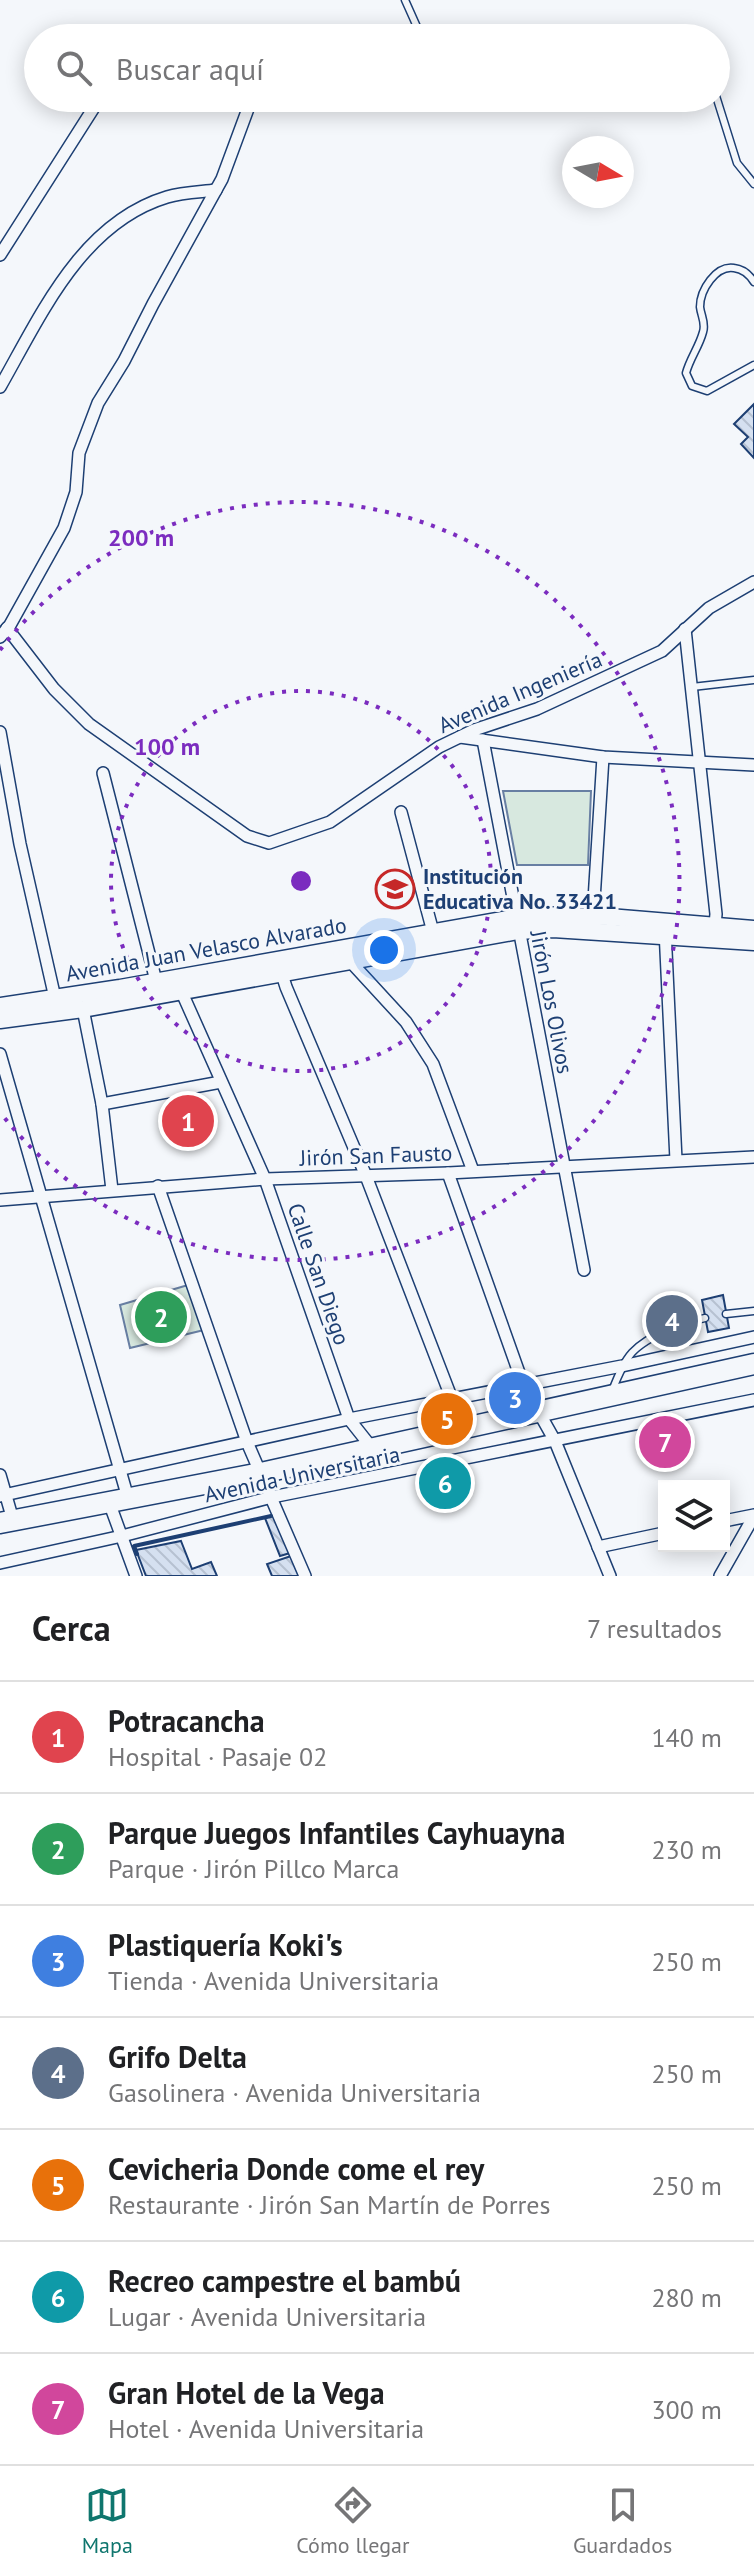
<!DOCTYPE html>
<html lang="es">
<head>
<meta charset="utf-8">
<style>
	:root { --surface:#fff; --page:#f2f2f2; --text:#202124; --muted:#757577; --line:#e0e0e0; --accent:#0f766e }
	body { margin:0; font-family:"PT Sans",sans-serif; background:var(--page); color:var(--text) }
	.controls { position:absolute; right:24px; bottom:24px; display:grid; overflow:hidden; border-radius:0px; box-shadow:0 4px 20px #0003 }
	.controls button { width:72px; height:72px; display:grid; place-items:center; padding:0; border:0; border-bottom:2px solid var(--line); background:var(--surface); color:var(--text); font:40px sans-serif }
	.compass { position:absolute; left:562px; top:136px; width:72px; height:72px; border-radius:50%; background:var(--surface); box-shadow:0 4px 20px #0003; rotate:100deg }
	.you { position:absolute; left:384px; top:950px; width:28px; height:28px; margin:-20px; border:6px solid #fff; border-radius:50%; background:#1a73e8; box-shadow:0 0 0 12px #1a73e833 }
	.badge { display:grid; place-items:center; width:52px; height:52px; border-radius:50%; background:var(--accent); color:#fff; font-size:26px; font-weight:700 }
	.pin { position:absolute; translate:-50% -50%; border:4px solid #fff; box-shadow:0 2px 8px #0006 }
	.list { margin:0; padding:0; list-style:none }
	h2 { display:flex; justify-content:space-between; align-items:center; height:104px; margin:0; padding:0 32px; font-size:34px }
	h2 small { font-size:26px; font-weight:400; color:var(--muted) }
	.list li { display:grid; grid-template-columns:52px 1fr auto; gap:24px; align-items:center; box-sizing:border-box; height:112px; padding:0 32px; border-top:2px solid var(--line) }
	.list b { display:block; font-size:30px; white-space:nowrap }
	.list p { margin:0; font-size:26px; white-space:nowrap; color:var(--muted) }
	.list em { font-size:26px; font-style:normal; color:var(--muted) }
	.icon { flex:none; width:44px; height:44px; fill:none; stroke:currentColor; stroke-width:2; stroke-linecap:round; stroke-linejoin:round }
	.map { position:relative; flex:none; width:754px; height:1576px; overflow:hidden }
	.search { position:absolute; background:var(--surface); box-shadow:0 4px 20px #0003; left:24px; right:24px; top:24px; height:88px; display:flex; align-items:center; gap:20px; box-sizing:border-box; padding:0 28px; border-radius:44px; color:var(--muted); font-size:30px }
	.sheet { height:888px; background:var(--surface) }
	nav { display:flex; justify-content:space-around; align-items:center; box-sizing:border-box; height:112px; border-top:2px solid var(--line); background:var(--surface); font-size:22px; color:var(--muted) }
	nav a { display:grid; justify-items:center; gap:4px }
	nav .on { color:var(--accent) }
	.map>svg:first-child { display:block }
</style>
</head>
<body>
<div class="map">
<svg width="754" height="1576" viewBox="0 0 754 1576">
	<defs>
		<pattern id="building-back-hatch" width="6" height="6" patternUnits="userSpaceOnUse" patternTransform="scale(2)"><rect width="6" height="6" fill="#d5e0f0"/><path d="M-1 5l2 2M0 0l6 6M5-1l2 2" fill="none" stroke="#b6c1d1"/></pattern>
	</defs>
	<rect width="100%" height="100%" fill="#f4f7fb"/>
	<g fill="#d7e8df" stroke="#687fa3" stroke-width="2">
		<path d="M503 791H591L588 865H517Z"/>
		<path d="M188 1285 204 1330 130 1348 120 1305Z"/>
	</g>
	<g fill="url(#building-back-hatch)" stroke="#1d3f73" stroke-width="2">
		<path d="M754 404V458L741 444 748 437 734 424Z"/>
		<path d="M723 1295 729 1328 708 1332 702 1300Z"/>
		<path d="M685 1305 692 1337 671 1342 667 1325 655 1327 652 1312Z"/>
		<path d="M274 1515 290 1553 280 1556 265 1518Z"/>
		<path d="M181 1541 192 1569 211 1562 217 1576H146L136 1550Z"/>
		<path d="M291 1556 299 1576H272L267 1564Z"/>
	</g>
	<g fill="none" stroke-linecap="round" stroke-linejoin="round">
		<defs>
			<g id="lane">
				<path d="M405 0 422 38"/>
				<path d="M716 96 737 163 754 184"/>
				<path d="M456 98 484 100 492 98"/>
				<path d="M754 282C749 274 743 269 734 268 716 265 700 290 700 307 701 316 706 323 703 332 699 347 690 358 686 373L692 386 707 391 754 365"/>
				<path d="M692 687 754 680"/>
				<path d="M726 1314 754 1311"/>
				<path d="M689 1322 705 1318"/>
				<path d="M612 1391C627 1353 632 1347 668 1329"/>
			</g>
			<g id="street">
				<path d="M204 38 224 34 232 38"/>
				<path d="M0 255 100 98"/>
				<path d="M0 387C41 315 81 223 167 197 183 192 200 192 216 190"/>
				<path d="M7 628 54 689 89 724 247 836 269 843 330 822 439 747 474 730 537 709 662 651 709 608 754 582"/>
				<path d="M685 629 716 914 715 925"/>
				<path d="M0 637 10 625 64 528 76 492 79 453 98 403 124 361 153 304 222 179 252 98"/>
				<path d="M0 732 20 844 55 998"/>
				<path d="M460 737 603 757 754 765"/>
				<path d="M483 740 584 1270"/>
				<path d="M103 773 156 981"/>
				<path d="M401 812 433 932"/>
				<path d="M593 916 603 757"/>
				<path d="M665 930 676 1160"/>
				<path d="M349 960 406 1022 433 1064 473 1171"/>
				<path d="M280 968 286 987 366 1176 463 1428"/>
				<path d="M179 986 265 1179 349 1419 372 1448"/>
				<path d="M83 1009 102 1104 112 1190"/>
				<path d="M0 1054 128 1498"/>
				<path d="M102 1104 221 1082"/>
				<path d="M448 1173 523 1384 555 1441 610 1576"/>
				<path d="M158 1186 247 1442 305 1576"/>
				<path d="M0 1200 265 1179 448 1173 754 1157"/>
				<path d="M0 1475 13 1520"/>
				<path d="M0 1496 349 1419 622 1366 754 1337"/>
				<path d="M109 1502 136 1576"/>
				<path d="M724 1521 754 1515"/>
				<path d="M598 1547 664 1533"/>
				<path d="M0 1563 122 1536 272 1497 754 1400"/>
				<path d="M720 1576 754 1516"/>
			</g>
			<g id="secondary">
				<path d="M0 1006 120 988 530 915 609 917 754 929"/>
				<path d="M0 1020 83 1009 518 931 553 929 754 942"/>
			</g>
			<path id="highway" d="M0 1523 261 1473 754 1364"/>
		</defs>
		<use href="#lane" stroke="#1d3f73" stroke-width="9"/>
		<use href="#street" stroke="#1d3f73" stroke-width="14"/>
		<use href="#secondary" stroke="#1d3f73" stroke-width="19"/>
		<use href="#highway" stroke="#1d3f73" stroke-width="23"/>
		<use href="#lane" stroke="#f4f7fb" stroke-width="6"/>
		<use href="#street" stroke="#f4f7fb" stroke-width="11"/>
		<use href="#secondary" stroke="#f4f7fb" stroke-width="16"/>
		<use href="#highway" stroke="#f4f7fb" stroke-width="20"/>
		<path stroke="#1d3f73" stroke-width="4" d="M137 1554 134 1546 271 1516"/>
	</g>
	<g fill="none" stroke="#7b2cbf" stroke-width="4" stroke-dasharray="4 8">
		<circle cx="301" cy="881" r="190"/>
		<path d="M0 650A379 379 0 1 1 0 1112"/>
	</g>
	<defs>
		<symbol id="school-ring" viewBox="-11 -11 22 22"><circle r="9.5" fill="#f4f7fb" stroke="#c62828" stroke-width="1.5"/><path d="M0-5L7-2L0 1L-7-2ZM-4 1L0 2.5L4 1V4Q0 6-4 4Z" fill="#c62828"/></symbol>
	</defs>
	<g fill-rule="evenodd">
		<use href="#school-ring" x="373" y="867" width="44" height="44"/>
	</g>
	<g text-anchor="middle" dominant-baseline="central" stroke-width="6" stroke-linejoin="round" paint-order="stroke">
		<g font-size="22" fill="#1d3f73" stroke="#f4f7fb">
			<text transform="translate(520 692) rotate(-23)">Avenida Ingeniería</text>
			<text transform="translate(206 949) rotate(-10)">Avenida Juan Velasco Alvarado</text>
			<text transform="translate(552 1002) rotate(79)">Jirón Los Olivos</text>
			<text transform="translate(376 1155) rotate(-2)">Jirón San Fausto</text>
			<text transform="translate(319 1274) rotate(71)">Calle San Diego</text>
			<text transform="translate(302 1474) rotate(-12)">Avenida Universitaria</text>
		</g>
		<g font-size="22" font-weight="bold" fill="#1d3f73" stroke="#f4f7fb" text-anchor="start">
			<text x="423" y="876">Institución<tspan x="423" dy="25">Educativa No. 33421</tspan></text>
		</g>
	</g>
	<circle cx="301" cy="881" r="12" fill="#7b2cbf" stroke="#f4f7fb" stroke-width="4"/>
	<g font-size="24" text-anchor="middle" font-weight="bold" fill="#7b2cbf" stroke="#f4f7fb" stroke-width="6" stroke-linejoin="round" paint-order="stroke">
		<text x="141" y="546">200 m</text>
		<text x="167" y="755">100 m</text>
	</g>
</svg>
<div class="controls">
<button><svg class="icon" aria-label="layers" viewBox="0 0 24 24"><path d="M12 4l9 5-9 5-9-5zM3 14l9 5 9-5"/></svg></button>
</div>
<svg class="compass" viewBox="-18 -18 36 36"><path d="M0-13l5 13h-10z" fill="#e53935"/><path d="M0 13l5-13h-10z" fill="#757577"/></svg>
<div class="you"></div>
<div class="pin badge" style="left:188px;top:1121px;background:#e0444e">1</div>
<div class="pin badge" style="left:161px;top:1317px;background:#2e9e5b">2</div>
<div class="pin badge" style="left:515px;top:1398px;background:#3f7fe0">3</div>
<div class="pin badge" style="left:672px;top:1321px;background:#5c6f8a">4</div>
<div class="pin badge" style="left:447px;top:1419px;background:#e8710a">5</div>
<div class="pin badge" style="left:445px;top:1483px;background:#0f9aa8">6</div>
<div class="pin badge" style="left:665px;top:1442px;background:#d1479c">7</div>
<div class="search"><svg class="icon" aria-label="search" viewBox="0 0 24 24"><circle cx="10" cy="10" r="6"/><path d="M15 15l6 6"/></svg>Buscar aquí</div>
</div>
<section class="sheet">
<h2>Cerca<small>7 resultados</small></h2>
<ul class="list">
<li><span class="badge" style="background:#e0444e">1</span><div><b>Potracancha</b><p>Hospital · Pasaje 02</p></div><em>140 m</em></li>
<li><span class="badge" style="background:#2e9e5b">2</span><div><b>Parque Juegos Infantiles Cayhuayna</b><p>Parque · Jirón Pillco Marca</p></div><em>230 m</em></li>
<li><span class="badge" style="background:#3f7fe0">3</span><div><b>Plastiquería Koki's</b><p>Tienda · Avenida Universitaria</p></div><em>250 m</em></li>
<li><span class="badge" style="background:#5c6f8a">4</span><div><b>Grifo Delta</b><p>Gasolinera · Avenida Universitaria</p></div><em>250 m</em></li>
<li><span class="badge" style="background:#e8710a">5</span><div><b>Cevicheria Donde come el rey</b><p>Restaurante · Jirón San Martín de Porres</p></div><em>250 m</em></li>
<li><span class="badge" style="background:#0f9aa8">6</span><div><b>Recreo campestre el bambú</b><p>Lugar · Avenida Universitaria</p></div><em>280 m</em></li>
<li><span class="badge" style="background:#d1479c">7</span><div><b>Gran Hotel de la Vega</b><p>Hotel · Avenida Universitaria</p></div><em>300 m</em></li>
</ul>
</section>
<nav>
<a class="on"><svg class="icon" aria-label="map" viewBox="0 0 24 24"><path d="M3 6l6-2 6 2 6-2v14l-6 2-6-2-6 2zM9 4v14M15 6v14"/></svg>Mapa</a>
<a><svg class="icon" aria-label="directions" viewBox="0 0 24 24"><path d="M12 3l9 9-9 9-9-9zM9 14v-3h6M13 9l2 2-2 2"/></svg>Cómo llegar</a>
<a><svg class="icon" aria-label="saved" viewBox="0 0 24 24"><path d="M7 4h10v16l-5-4-5 4z"/></svg>Guardados</a>
</nav>
</body>
</html>
